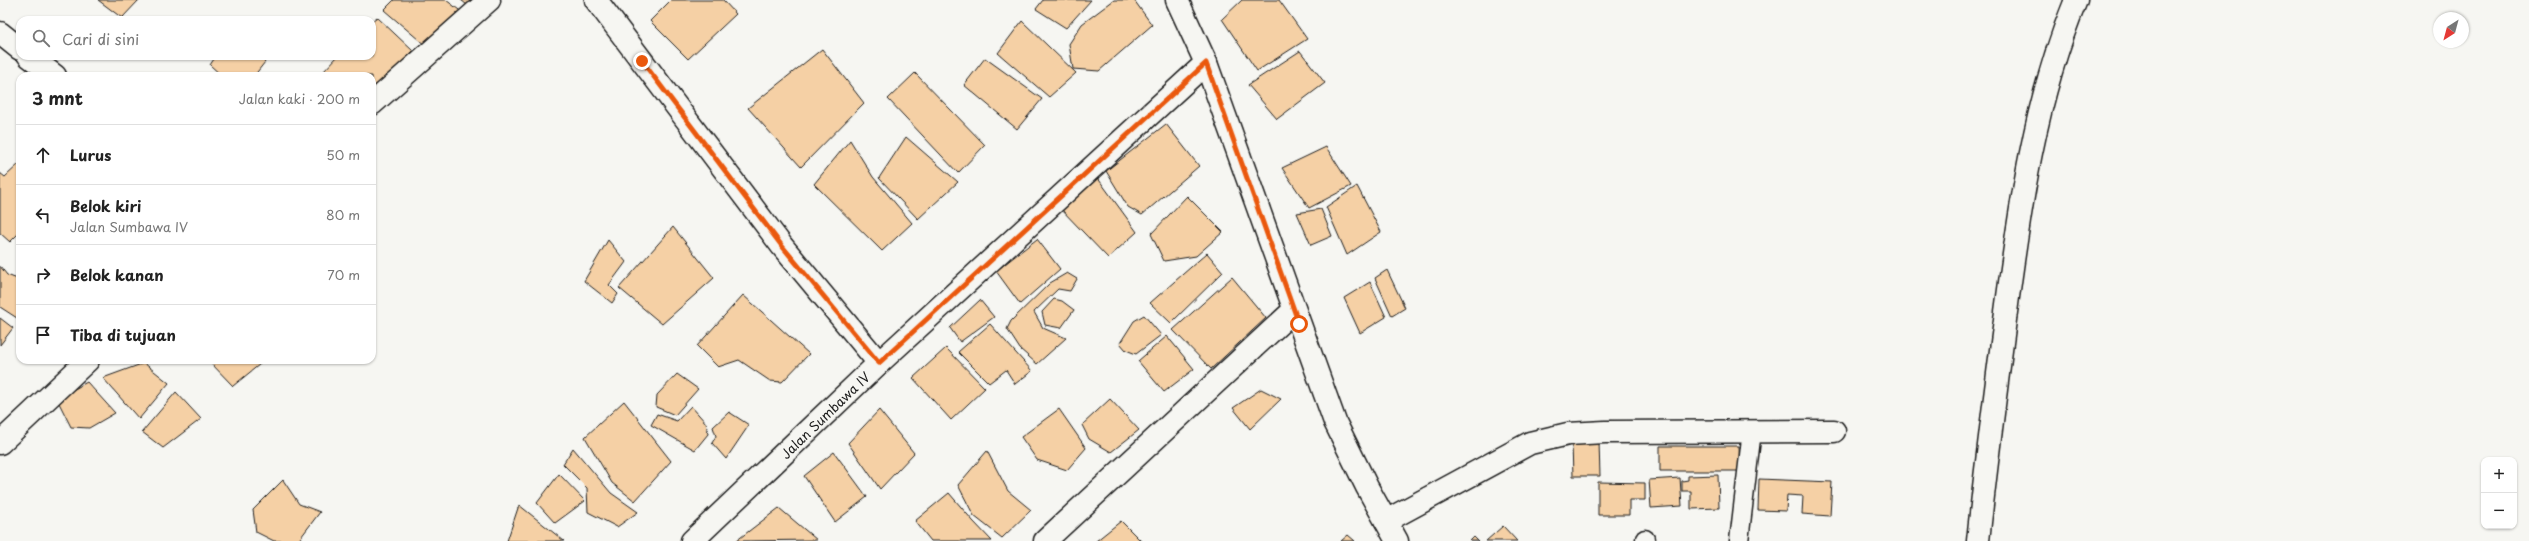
<!DOCTYPE html>
<html lang="id">
<head>
<meta charset="utf-8">
<style>
	:root { --surface:#fff; --page:#f6f6f6; --text:#222; --muted:#767676; --line:#e0e0e0 }
	body { margin:0; font-family:"Playpen Sans",sans-serif; background:var(--page); color:var(--text) }
	.controls { position:absolute; right:12px; bottom:12px; display:grid; overflow:hidden; border-radius:8px; box-shadow:0 1px 3px #0004 }
	.controls button { width:36px; height:36px; display:grid; place-items:center; padding:0; border:0; border-bottom:1px solid var(--line); background:var(--surface); color:var(--text); font:20px sans-serif }
	.compass { position:absolute; left:2433px; top:12px; width:36px; height:36px; border-radius:50%; background:var(--surface); box-shadow:0 1px 3px #0004; rotate:216deg }
	.stop { position:absolute; width:12px; height:12px; margin:-9px; border:3px solid #ea580c; border-radius:50%; background:#fff }
	.stop.end { background:#ea580c; border-color:#fff; box-shadow:0 1px 4px #0008 }
	.list { margin:0; padding:0; list-style:none }
	h2 { display:flex; justify-content:space-between; align-items:center; height:52px; margin:0; padding:0 16px; font-size:17px }
	h2 small { font-size:13px; font-weight:400; color:var(--muted) }
	.list li { display:grid; grid-template-columns:26px 1fr auto; gap:12px; align-items:center; box-sizing:border-box; height:60px; padding:0 16px; border-top:1px solid var(--line) }
	.list b { display:block; font-size:15px; white-space:nowrap }
	.list p { margin:0; font-size:13px; white-space:nowrap; color:var(--muted) }
	.list em { font-size:13px; font-style:normal; color:var(--muted) }
	.icon { flex:none; width:22px; height:22px; fill:none; stroke:currentColor; stroke-width:2; stroke-linecap:round; stroke-linejoin:round }
	.map { position:relative; flex:none; width:2529px; height:541px; overflow:hidden }
	.search { position:absolute; background:var(--surface); box-shadow:0 1px 3px #0004; left:16px; top:16px; width:360px; height:44px; display:flex; align-items:center; gap:10px; box-sizing:border-box; padding:0 14px; border-radius:12px; color:var(--muted); font-size:15px }
	.panel { position:absolute; background:var(--surface); box-shadow:0 1px 3px #0004; left:16px; top:72px; width:360px; height:292px; border-radius:12px }
	.map>svg:first-child { display:block }
</style>
</head>
<body>
<div class="map">
<svg width="2529" height="541" viewBox="0 0 2529 541">
	<rect width="100%" height="100%" fill="#f6f6f2"/>
	<filter id="ink" filterUnits="userSpaceOnUse"><feTurbulence type="fractalNoise" baseFrequency=".025" numOctaves="2"/><feDisplacementMap in="SourceGraphic" scale="8" xChannelSelector="R" yChannelSelector="G"/><feConvolveMatrix kernelMatrix="1 2 1 2 8 2 1 2 1" color-interpolation-filters="sRGB"/></filter>
	<g filter="url(#ink)">
		<g fill="#f5d0a5" stroke="#1c1c1c">
			<path d="M98 0H139L122 18Z"/>
			<path d="M394 0H446L463 13 426 46 384 10Z"/>
			<path d="M461 0H473L467 5Z"/>
			<path d="M671 0H723L736 14 688 59 650 21Z"/>
			<path d="M1043 0H1091L1066 28 1036 9Z"/>
			<path d="M1114 0H1134L1152 25 1099 71 1073 69 1069 44 1082 24Z"/>
			<path d="M1242 0H1279L1307 39 1257 71 1222 19Z"/>
			<path d="M377 17 413 51 372 92V76H328L323 72 338 56H372V21Z"/>
			<path d="M1022 21 1076 73 1049 97 998 53Z"/>
			<path d="M822 49 864 103 801 167 748 108Z"/>
			<path d="M1300 51 1325 83 1277 119 1248 85Z"/>
			<path d="M216 56H260L265 62 254 76H222L210 65Z"/>
			<path d="M985 58 1042 99 1017 129 964 85Z"/>
			<path d="M915 73 985 145 958 173 888 99Z"/>
			<path d="M1166 124 1199 166 1142 215 1128 207 1106 171Z"/>
			<path d="M906 137 958 182 918 219 879 178Z"/>
			<path d="M850 140 873 177 912 223 882 251 814 184Z"/>
			<path d="M1326 147 1351 186 1309 208 1282 168Z"/>
			<path d="M20 163V232L10 242 0 233V173L5 177Z"/>
			<path d="M1094 173 1137 232 1108 258 1059 207Z"/>
			<path d="M1357 186 1381 232 1347 255 1326 207Z"/>
			<path d="M1187 196 1223 232 1196 256 1164 261 1151 234Z"/>
			<path d="M1321 209 1332 236 1311 245 1297 213Z"/>
			<path d="M673 227 714 278 662 324 619 288Z"/>
			<path d="M1037 239 1060 269 1020 304 996 271Z"/>
			<path d="M608 240 626 262 609 285 618 294 612 303 584 281Z"/>
			<path d="M1207 253 1223 272 1171 323 1150 303Z"/>
			<path d="M0 266 7 275 20 280V314L17 318 0 307Z"/>
			<path d="M1387 270 1405 308 1392 316 1375 278Z"/>
			<path d="M1067 273 1077 279 1070 291 1058 289 1034 312 1043 328 1066 338 1037 364 1020 349 1007 329 1011 321 1050 283Z"/>
			<path d="M1232 277 1266 318 1211 369 1173 330Z"/>
			<path d="M1370 282 1386 317 1360 333 1344 298Z"/>
			<path d="M743 295 809 354 782 382 770 381 739 360 718 367 697 346Z"/>
			<path d="M1054 299 1062 301 1074 310 1061 328 1045 325 1042 312Z"/>
			<path d="M980 300 994 317 960 342 950 328Z"/>
			<path d="M1144 315 1161 335 1136 354 1126 350 1120 343 1134 321Z"/>
			<path d="M0 318 13 328 0 345Z"/>
			<path d="M990 324 1032 371 1015 384 1006 370 989 383 958 352Z"/>
			<path d="M1167 336 1194 369 1164 392 1138 361Z"/>
			<path d="M946 348 985 388 951 420 913 378Z"/>
			<path d="M212 360H265L233 386 209 361Z"/>
			<path d="M144 363 169 383 139 419 103 378Z"/>
			<path d="M677 374 698 389 675 415 656 407 657 395Z"/>
			<path d="M87 382 115 413 89 428 71 427 57 399Z"/>
			<path d="M1261 389 1281 399 1250 429 1233 408Z"/>
			<path d="M176 392 201 419 163 448 142 432Z"/>
			<path d="M1110 399 1139 430 1111 452 1089 439 1082 425Z"/>
			<path d="M624 401 671 461 635 501 612 483 585 437Z"/>
			<path d="M691 406 706 423 708 434 695 450 651 425 657 414 677 421Z"/>
			<path d="M1059 409 1086 448 1067 470 1037 460 1021 437Z"/>
			<path d="M879 410 914 453 880 489 848 443Z"/>
			<path d="M729 412 749 425 726 459 712 443 716 436 713 427Z"/>
			<path d="M1599 442 1600 476H1573L1572 443Z"/>
			<path d="M1660 446H1739L1740 471H1660Z"/>
			<path d="M573 448 611 493 638 512 617 527 588 512 587 488 563 464Z"/>
			<path d="M987 451 1008 491 1031 510 1002 538 974 516 958 485Z"/>
			<path d="M834 452 867 497 835 522 804 476Z"/>
			<path d="M559 474 585 501 555 523 537 503Z"/>
			<path d="M1718 475 1719 508 1691 509V491H1682V481L1688 480V476Z"/>
			<path d="M1680 478 1682 506 1651 508 1649 480Z"/>
			<path d="M1759 479 1832 482 1830 516 1802 514 1803 496 1787 495 1786 511 1758 510Z"/>
			<path d="M283 480 299 504 320 512 298 541H274L256 532 253 510Z"/>
			<path d="M1598 482 1645 483V500H1629V515H1598Z"/>
			<path d="M949 493 973 521 992 541H931L915 521Z"/>
			<path d="M519 505 564 541H507Z"/>
			<path d="M779 508 817 540 736 541Z"/>
			<path d="M1121 521 1141 541H1096Z"/>
			<path d="M1503 526 1517 541H1486Z"/>
			<path d="M1348 535 1355 541H1341Z"/>
			<path d="M1474 537 1478 541H1470Z"/>
		</g>
		<g fill="none" stroke-linecap="round" stroke-linejoin="round">
			<defs>
				<g id="lane">
					<path d="M1645 539V541"/>
					<path d="M1739 541 1752 430"/>
				</g>
				<g id="street">
					<path d="M596 0 782 246 879 363"/>
					<path d="M1177 0 1206 63 1335 422 1367 487 1397 541"/>
					<path d="M0 33 20 49"/>
					<path d="M29 56 55 76"/>
					<path d="M372 104 489 0"/>
					<path d="M0 443 88 360"/>
					<path d="M1386 521 1530 443 1568 434 1605 432 1834 431"/>
					<path d="M692 541 879 363 1206 63"/>
					<path d="M1045 541 1294 310"/>
				</g>
				<path id="primary" d="M1978 541C1986 465 1996 388 2006 312 2020 206 2035 99 2076 0"/>
			</defs>
			<use href="#lane" stroke="#1c1c1c" stroke-width="21"/>
			<use href="#street" stroke="#1c1c1c" stroke-width="25"/>
			<use href="#primary" stroke="#1c1c1c" stroke-width="25"/>
			<use href="#lane" stroke="#f6f6f2" stroke-width="18"/>
			<use href="#street" stroke="#f6f6f2" stroke-width="22"/>
			<use href="#primary" stroke="#f6f6f2" stroke-width="22"/>
		</g>
	</g>
	<g fill="none" stroke-linecap="round" stroke-linejoin="round" filter="url(#ink)">
		<path stroke="#ea580c" stroke-width="5" d="M642 61 782 246 879 363 1206 63 1299 324"/>
	</g>
	<g text-anchor="middle" dominant-baseline="central" stroke-width="3" stroke-linejoin="round" paint-order="stroke">
		<g font-size="13" fill="#1c1c1c" stroke="#f6f6f2">
			<text transform="translate(825 415) rotate(-44)">Jalan Sumbawa IV</text>
		</g>
	</g>
</svg>
<div class="controls">
<button>+</button>
<button>−</button>
</div>
<svg class="compass" viewBox="-18 -18 36 36"><path d="M0-13l5 13h-10z" fill="#e53935"/><path d="M0 13l5-13h-10z" fill="#767676"/></svg>
<div class="stop" style="left:1299px;top:324px"></div>
<div class="stop end" style="left:642px;top:61px"></div>
<div class="search"><svg class="icon" aria-label="search" viewBox="0 0 24 24"><circle cx="10" cy="10" r="6"/><path d="M15 15l6 6"/></svg>Cari di sini</div>
<section class="panel">
<h2>3 mnt<small>Jalan kaki · 200 m</small></h2>
<ul class="list">
<li><svg class="icon" aria-label="ahead" viewBox="0 0 24 24"><path d="M12 20V5M6 11l6-6 6 6"/></svg><div><b>Lurus</b></div><em>50 m</em></li>
<li><svg class="icon" aria-label="left" viewBox="0 0 24 24"><path d="M17 20v-9H6M10 6l-5 5 5 5"/></svg><div><b>Belok kiri</b><p>Jalan Sumbawa IV</p></div><em>80 m</em></li>
<li><svg class="icon" aria-label="right" viewBox="0 0 24 24"><path d="M7 20v-9h11M14 6l5 5-5 5"/></svg><div><b>Belok kanan</b></div><em>70 m</em></li>
<li><svg class="icon" aria-label="arrive" viewBox="0 0 24 24"><path d="M6 21V4h12l-3 4 3 4H6"/></svg><div><b>Tiba di tujuan</b></div></li>
</ul>
</section>
</div>
</body>
</html>
